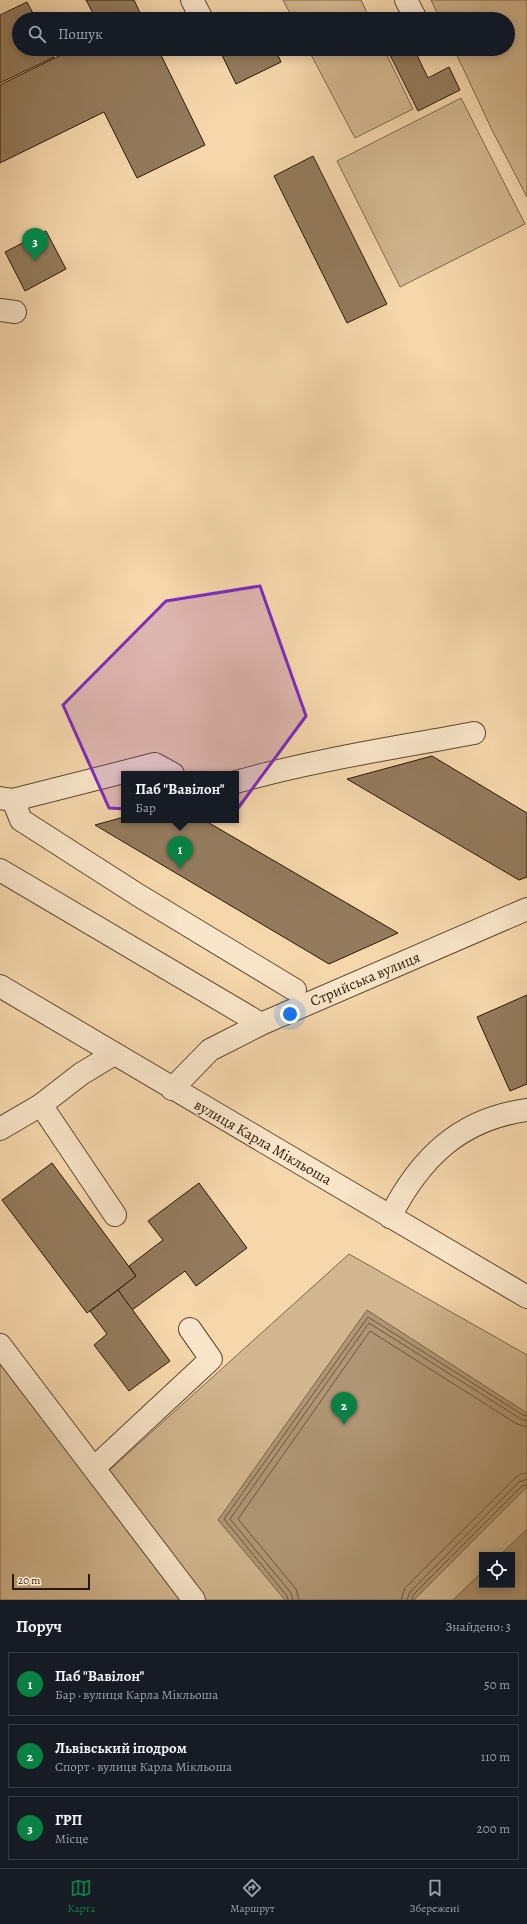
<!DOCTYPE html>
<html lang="uk">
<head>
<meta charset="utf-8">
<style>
	:root { --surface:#171b24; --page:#20242c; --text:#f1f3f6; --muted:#9ea1a6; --line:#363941; --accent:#0b8043 }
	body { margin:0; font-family:Alegreya,serif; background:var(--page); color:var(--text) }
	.controls { position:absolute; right:12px; bottom:12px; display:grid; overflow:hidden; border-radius:0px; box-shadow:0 2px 10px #0003 }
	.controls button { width:36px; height:36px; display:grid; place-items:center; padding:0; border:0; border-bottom:1px solid var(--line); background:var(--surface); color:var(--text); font:20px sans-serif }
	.scale { position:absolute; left:12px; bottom:10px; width:78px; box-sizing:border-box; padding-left:4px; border:2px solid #291808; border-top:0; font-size:11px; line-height:14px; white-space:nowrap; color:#291808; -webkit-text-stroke:3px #f9e5c9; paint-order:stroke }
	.you { position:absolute; left:290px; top:1014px; width:14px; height:14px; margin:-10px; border:3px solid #fff; border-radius:50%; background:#1a73e8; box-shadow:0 0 0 6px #1a73e833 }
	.badge { display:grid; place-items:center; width:26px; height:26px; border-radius:50%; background:var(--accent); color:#fff; font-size:13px; font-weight:700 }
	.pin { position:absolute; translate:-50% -33px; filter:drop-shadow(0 1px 2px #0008) }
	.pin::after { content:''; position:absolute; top:21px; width:14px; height:12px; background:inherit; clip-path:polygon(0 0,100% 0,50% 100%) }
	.popup { position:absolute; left:121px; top:771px; width:118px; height:52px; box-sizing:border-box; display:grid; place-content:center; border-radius:0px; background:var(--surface); filter:drop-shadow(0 1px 3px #0005); font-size:13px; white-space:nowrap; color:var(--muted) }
	.popup b { font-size:15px; color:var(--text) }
	.popup::after { content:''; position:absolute; left:50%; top:100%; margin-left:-8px; border:8px solid transparent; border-top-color:var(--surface) }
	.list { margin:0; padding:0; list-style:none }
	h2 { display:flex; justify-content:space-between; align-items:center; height:52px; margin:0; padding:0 16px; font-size:17px }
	h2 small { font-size:13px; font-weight:400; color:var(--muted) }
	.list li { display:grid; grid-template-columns:26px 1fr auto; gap:12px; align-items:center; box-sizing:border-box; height:64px; margin:0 8px 8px; padding:0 8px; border:1px solid var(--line); border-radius:0px }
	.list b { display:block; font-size:15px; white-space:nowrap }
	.list p { margin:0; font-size:13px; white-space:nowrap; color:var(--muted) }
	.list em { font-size:13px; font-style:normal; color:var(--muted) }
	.icon { flex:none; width:22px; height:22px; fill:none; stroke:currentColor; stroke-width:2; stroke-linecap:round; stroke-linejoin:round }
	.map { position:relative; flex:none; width:527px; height:1600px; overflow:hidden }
	.search { position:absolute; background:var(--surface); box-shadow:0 2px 10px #0003; left:12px; right:12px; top:12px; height:44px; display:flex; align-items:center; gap:10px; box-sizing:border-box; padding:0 14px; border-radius:22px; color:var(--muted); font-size:15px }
	.sheet { height:268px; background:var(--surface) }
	nav { display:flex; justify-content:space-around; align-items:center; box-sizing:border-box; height:56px; border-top:1px solid var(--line); background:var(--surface); font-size:11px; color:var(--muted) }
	nav a { display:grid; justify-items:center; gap:2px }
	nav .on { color:var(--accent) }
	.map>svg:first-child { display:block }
</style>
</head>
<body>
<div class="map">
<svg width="527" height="1600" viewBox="0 0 527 1600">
	<rect width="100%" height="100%" fill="#f6d7ac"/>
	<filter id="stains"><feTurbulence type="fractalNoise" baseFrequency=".005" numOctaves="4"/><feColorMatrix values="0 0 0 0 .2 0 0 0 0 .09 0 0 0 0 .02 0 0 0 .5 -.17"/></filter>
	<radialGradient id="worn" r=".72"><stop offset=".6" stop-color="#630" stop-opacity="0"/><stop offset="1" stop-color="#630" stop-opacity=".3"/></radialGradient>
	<g fill="#d3b790" stroke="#7e684c" fill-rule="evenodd">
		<path d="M283 0H361L370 19H293Z"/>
		<path d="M431 0H527V197L492 130 454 49H508V19H440Z"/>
		<path d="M308 49H384L413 109 355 138Z"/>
		<path d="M461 98 525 224 400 287 337 161Z"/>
		<path d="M349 1254 527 1355V1600H0V1364L93 1485ZM482 1555H512V1585H482Z"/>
	</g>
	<g fill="#b09674" stroke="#7a6449">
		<path d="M367 1310 527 1413V1487L414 1600H285L218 1520Z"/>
		<path d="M527 1529V1600H453L482 1572V1585H512V1555H500Z"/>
	</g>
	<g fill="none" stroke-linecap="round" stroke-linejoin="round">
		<g stroke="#6c573e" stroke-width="1">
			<path d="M288 1600 287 1596 224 1519 368 1317 523 1415 527 1416"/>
			<path d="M293 1600 291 1593 230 1519 369 1323 521 1419 527 1421"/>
			<path d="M299 1600 296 1589 238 1519 370 1331 517 1424 527 1427"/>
			<path d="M401 1600 405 1588 515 1478 521 1474 527 1473"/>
			<path d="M407 1600 410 1592 519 1482 527 1479"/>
			<path d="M412 1600 413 1595 522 1486 527 1485"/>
		</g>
	</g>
	<g fill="#947b5d" stroke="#291808">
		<path d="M86 0H134L143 19H96Z"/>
		<path d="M27 2 36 19H19V49H50L54 57 0 83V15Z"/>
		<path d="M73 49H158L205 145 137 178 104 112 0 163V85Z"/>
		<path d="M219 49H275L281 62 236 84Z"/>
		<path d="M387 49H414L428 78 449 67 460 90 418 111Z"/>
		<path d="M313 156 387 304 347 323 274 176Z"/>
		<path d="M46 231 66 269 25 291 5 252Z"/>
		<path d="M432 756 527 813V877L519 880 347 779Z"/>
		<path d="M124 817V820H204L398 933 329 964 95 825Z"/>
		<path d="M527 995V1084L510 1091 477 1017Z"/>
		<path d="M52 1163 136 1276 87 1313 2 1200Z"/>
		<path d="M199 1183 247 1248 196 1286 185 1271 132 1310 118 1290 136 1276 129 1266 163 1240 148 1221Z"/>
		<path d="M118 1290 170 1361 129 1391 94 1345 107 1334 90 1311Z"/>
	</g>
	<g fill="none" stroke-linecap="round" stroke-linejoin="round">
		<defs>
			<g id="minor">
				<path d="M192 0 202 19"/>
				<path d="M406 0 416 19"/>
				<path d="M0 310 15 312"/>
				<path d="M236 782C313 760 395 748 474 733"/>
				<path d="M0 798 13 800 155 764 173 774"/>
				<path d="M13 800 21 820 138 895 295 990"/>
				<path d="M0 870 261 1024"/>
				<path d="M0 986 527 1297"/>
				<path d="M172 1089 210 1050 261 1024 527 909"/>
				<path d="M41 1105 115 1215"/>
				<path d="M0 1129 41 1105 81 1074 114 1054"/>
				<path d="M390 1217C420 1158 460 1119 527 1110"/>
				<path d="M0 1345 194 1600"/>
				<path d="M94 1468 211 1359 190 1329"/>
			</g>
		</defs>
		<use href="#minor" stroke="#5c4831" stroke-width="24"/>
		<use href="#minor" stroke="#f9e5c9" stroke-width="22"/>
	</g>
	<path fill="#7b2cbf" fill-opacity="0.2" stroke="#7b2cbf" stroke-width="3" stroke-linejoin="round" d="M260 586 306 716 233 815 109 808 63 705 166 601Z"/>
	<g text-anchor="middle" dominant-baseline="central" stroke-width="3" stroke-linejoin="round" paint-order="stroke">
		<g font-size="15" fill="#291808" stroke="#f9e5c9">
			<text transform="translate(365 979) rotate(-23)">Стрийська вулиця</text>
			<text transform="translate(263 1142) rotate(30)">вулиця Карла Мікльоша</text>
		</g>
	</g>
	<rect width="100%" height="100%" filter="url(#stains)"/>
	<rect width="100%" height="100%" fill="url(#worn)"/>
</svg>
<div class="controls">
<button><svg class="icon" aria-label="locate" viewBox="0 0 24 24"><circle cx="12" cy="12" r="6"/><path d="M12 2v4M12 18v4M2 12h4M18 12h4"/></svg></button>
</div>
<div class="scale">20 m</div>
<div class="you"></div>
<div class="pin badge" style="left:180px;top:869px">1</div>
<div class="popup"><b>Паб &quot;Вавілон&quot;</b>Бар</div>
<div class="pin badge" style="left:344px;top:1425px">2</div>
<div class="pin badge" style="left:35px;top:261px">3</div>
<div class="search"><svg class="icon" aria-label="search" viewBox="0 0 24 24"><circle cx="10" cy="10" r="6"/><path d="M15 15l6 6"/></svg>Пошук</div>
</div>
<section class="sheet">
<h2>Поруч<small>Знайдено: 3</small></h2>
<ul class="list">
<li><span class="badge">1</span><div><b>Паб &quot;Вавілон&quot;</b><p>Бар · вулиця Карла Мікльоша</p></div><em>50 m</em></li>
<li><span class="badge">2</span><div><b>Львівський іподром</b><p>Спорт · вулиця Карла Мікльоша</p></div><em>110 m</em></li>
<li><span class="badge">3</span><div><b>ГРП</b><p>Місце</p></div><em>200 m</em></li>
</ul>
</section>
<nav>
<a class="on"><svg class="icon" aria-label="map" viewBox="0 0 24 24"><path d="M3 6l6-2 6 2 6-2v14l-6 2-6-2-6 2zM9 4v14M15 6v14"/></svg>Карта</a>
<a><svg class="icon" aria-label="directions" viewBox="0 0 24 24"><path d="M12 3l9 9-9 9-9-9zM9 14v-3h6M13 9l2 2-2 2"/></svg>Маршрут</a>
<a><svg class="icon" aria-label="saved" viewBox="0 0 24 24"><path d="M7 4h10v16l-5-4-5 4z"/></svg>Збережені</a>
</nav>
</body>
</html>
